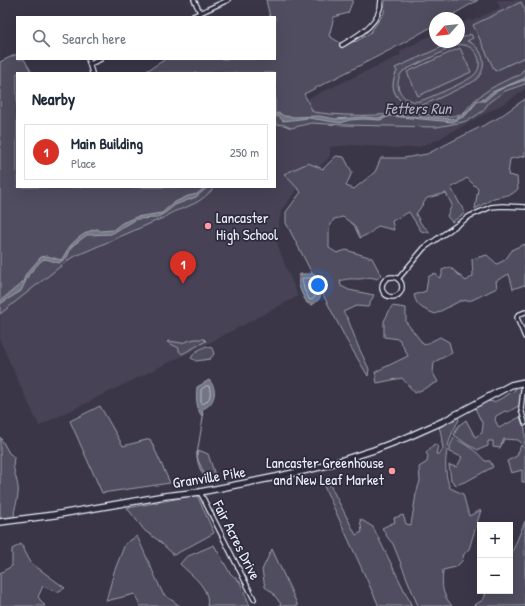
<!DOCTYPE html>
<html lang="en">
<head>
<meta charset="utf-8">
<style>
	:root { --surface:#fff; --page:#f6f6f7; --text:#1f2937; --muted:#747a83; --line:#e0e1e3; --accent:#d93025 }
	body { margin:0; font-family:"Patrick Hand",sans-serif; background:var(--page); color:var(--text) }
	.controls { position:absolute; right:12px; bottom:12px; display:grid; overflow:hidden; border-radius:0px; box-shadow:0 4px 16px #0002 }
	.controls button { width:36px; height:36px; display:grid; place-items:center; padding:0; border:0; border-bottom:1px solid var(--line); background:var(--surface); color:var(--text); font:20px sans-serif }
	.compass { position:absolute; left:429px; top:12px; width:36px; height:36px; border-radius:50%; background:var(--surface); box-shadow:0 4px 16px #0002; rotate:243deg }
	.you { position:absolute; left:318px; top:285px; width:14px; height:14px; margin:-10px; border:3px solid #fff; border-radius:50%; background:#1a73e8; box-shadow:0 0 0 6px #1a73e833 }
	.badge { display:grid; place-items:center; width:26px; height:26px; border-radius:50%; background:var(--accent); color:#fff; font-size:13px; font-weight:700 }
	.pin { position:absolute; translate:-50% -33px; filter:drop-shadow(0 1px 2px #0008) }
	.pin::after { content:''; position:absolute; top:21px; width:14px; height:12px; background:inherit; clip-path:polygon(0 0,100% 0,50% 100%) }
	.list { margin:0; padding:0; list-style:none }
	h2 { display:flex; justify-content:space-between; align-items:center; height:52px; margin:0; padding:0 16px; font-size:17px }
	h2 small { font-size:13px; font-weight:400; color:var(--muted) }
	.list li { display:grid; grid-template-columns:26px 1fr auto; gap:12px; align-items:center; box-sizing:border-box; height:56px; margin:0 8px 8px; padding:0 8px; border:1px solid var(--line); border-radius:0px }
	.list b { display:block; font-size:15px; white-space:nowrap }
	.list p { margin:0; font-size:13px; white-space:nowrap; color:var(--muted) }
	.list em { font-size:13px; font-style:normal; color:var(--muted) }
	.icon { flex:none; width:22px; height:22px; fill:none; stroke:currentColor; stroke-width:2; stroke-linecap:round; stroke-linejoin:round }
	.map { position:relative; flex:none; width:525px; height:606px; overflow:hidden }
	.search { position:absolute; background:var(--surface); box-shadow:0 4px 16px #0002; left:16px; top:16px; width:260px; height:44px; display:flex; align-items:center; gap:10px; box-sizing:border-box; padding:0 14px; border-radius:0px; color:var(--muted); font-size:15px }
	.panel { position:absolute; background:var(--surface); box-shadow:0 4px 16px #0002; left:16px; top:72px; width:260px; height:116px; border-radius:0px }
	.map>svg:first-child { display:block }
</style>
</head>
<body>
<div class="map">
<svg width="525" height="606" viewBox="0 0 525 606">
	<rect width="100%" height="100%" fill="#3a3648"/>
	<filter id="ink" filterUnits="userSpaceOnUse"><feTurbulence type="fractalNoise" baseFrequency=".025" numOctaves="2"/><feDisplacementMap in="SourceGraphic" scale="8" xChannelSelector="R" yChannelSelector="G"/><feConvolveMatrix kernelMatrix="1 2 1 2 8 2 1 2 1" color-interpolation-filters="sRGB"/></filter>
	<g filter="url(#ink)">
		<path fill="#464354" d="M497 0H525V89L508 101 437 140 418 147 398 148 352 145 330 147V156L297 189 281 211 276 240 285 265 298 296 209 343 39 426 0 341V309L63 261 204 187H275V114L401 55 400 51 434 34H435V42H459V24L470 19 472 21 500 8Z"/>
		<g fill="#504e5f" stroke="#9ca0ac" fill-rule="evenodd">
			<path d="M266 0H353L348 13 334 17 329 36 342 44 357 41 370 33 384 13 385 0H478L447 18H435V25L394 48 304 94 313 112C334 115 355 116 377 115 387 115 397 112 407 112 424 113 446 121 462 113 467 111 470 104 475 100 488 89 504 80 520 75L522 71 525 69V84L505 91 498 96 489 102 483 111 471 119 463 122 437 127 344 125 311 123 291 128 284 125 275 124V73H143L166 59H275V17H270Z"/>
			<path d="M521 2 525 10V57L495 71 473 25Z"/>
			<path d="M471 34 473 38 467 41C486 48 490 73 471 83 459 88 428 105 417 106 408 107 400 102 396 95 391 87 393 79 397 71L395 68 453 42H459V39ZM457 45C464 44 471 46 476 53 481 60 480 70 474 75 467 82 431 97 420 101 402 104 391 85 403 71Z"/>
			<path d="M460 48 471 72 418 96 407 72Z"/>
			<path d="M17 54V59H24L32 73H17V187H215C208 194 201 201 191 205 182 210 173 210 165 217L71 258 0 314V62Z"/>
			<path d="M525 99V156L510 159 508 175 517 177 518 189 512 194 494 198 475 209 478 189 467 178 451 188 465 213 452 222 447 216 452 205 446 193 427 198 416 214 421 224 428 230 430 233 421 231 409 212 392 221 394 230 378 226 370 233 360 238 354 225 343 217 334 219 329 228V248L337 253 346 250 372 258 381 275 377 279C369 276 368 278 360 279 352 279 348 278 340 281L341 286 349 290 374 295 368 307 356 306 343 312 348 319 358 346 369 369 368 376 347 341 286 223V212L301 192 284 174 308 163 323 169 336 156 344 157 352 172 346 186 354 189 375 172 381 158H404L427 154 498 118Z"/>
			<path d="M525 244V286L524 285 513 289 509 274 496 281 497 288 472 300 460 301 435 314C424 309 417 308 414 295L426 291 428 277 435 273 439 278 442 276V270L450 267 466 281 473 276 472 259 487 255 497 264 505 260 513 249Z"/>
			<path d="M392 306 406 308V322L424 345 440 337 449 342 452 353 434 362 433 373 438 382 415 393 402 378 377 383 375 372 408 356 399 339 384 337V321Z"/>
			<path d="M195 339H204L206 341 182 354 179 351V348L167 342 169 341 181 343Z"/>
			<path d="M206 346 212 348 214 354 210 359 196 361 191 358 195 352Z"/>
			<path d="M517 386H523L520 405 508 412 505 411 496 416 495 420 499 428 520 417 525 428V446L518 440 504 439 500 448 493 447V441H488V446L478 450 468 445 454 435 458 426 466 420 475 437 482 433 483 425 475 408 487 401 494 402 504 397 515 390Z"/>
			<path d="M100 406 123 446 150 439 170 483 102 493 70 421Z"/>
			<path d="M458 417 459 420C447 439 441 466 450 488L463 494 469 516 481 510 469 549 464 554 462 561 456 567 443 570C442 587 441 592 452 606H418L393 544 388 538 382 528 395 522 394 518 403 515 406 524 411 525 416 494 420 481 419 467 427 462 428 456 426 453 434 444 438 446 436 454H440L443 448C441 441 442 434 439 427Z"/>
			<path d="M0 437 9 453 14 457C11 472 20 481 18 495 17 503 14 508 14 517L0 518Z"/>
			<path d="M454 438C466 445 476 450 485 461H490L493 467 467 481 456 485 451 480 449 465 457 467 462 457 450 452V446Z"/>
			<path d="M521 445 525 449V482H522V470L511 473 507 461 517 456Z"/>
			<path d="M201 451 208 454 217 481C213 481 208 480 205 477 200 472 196 459 197 452Z"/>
			<path d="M329 483 356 535 362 532 360 519 373 527 412 606H378V604L323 484Z"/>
			<path d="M197 495 214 533 174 555 158 540 145 531 127 508Z"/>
			<path d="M525 521V606H473L483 600 487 591H510V555L513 550Z"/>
			<path d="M137 536 163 594 180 606H140L135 594 106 601 114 572 125 544Z"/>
			<path d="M21 544 31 563 65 588 57 592 43 586 38 597 45 606H0V573L12 566V549Z"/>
			<path d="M214 545 230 573 240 582 250 606H207C211 588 191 575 180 564L186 557Z"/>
			<path d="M272 549 298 606H278L281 604 272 592 265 587 262 570Z"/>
		</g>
		<g fill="#737482" stroke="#a2a6b1">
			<path d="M525 78V80L505 87 494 93 485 101H478L465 116 453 122 390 116 380 120 363 119 349 120 341 123 309 118 283 121 279 116 275 117V114L279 113 284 116 294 117 319 116 335 119 363 117 378 118 391 115 455 119 467 112 476 101 484 99 492 92Z"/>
			<path d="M205 187H208L196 197 175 205 165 213 156 218 137 219 111 234 87 235 72 246 67 257 59 263 46 259 42 260 29 274 21 291 0 304V301L23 282 26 274 41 257 47 256 61 260C64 256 67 250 70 246 76 239 89 229 98 229L100 231 113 230 122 223 136 217 162 213 173 203 188 196 197 194Z"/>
			<path d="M301 274H315L322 282C322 293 322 299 312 305L307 303C302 294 297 286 299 275Z"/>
			<path d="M209 380C216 387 216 397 210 404 208 407 205 407 202 410L203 415 202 416C196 409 196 396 197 387Z"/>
		</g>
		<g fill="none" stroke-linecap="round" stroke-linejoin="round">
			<g stroke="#b9bfc9" stroke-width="1">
				<path d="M305 278H313L318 283V293L312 300 309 299 304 289 302 279Z"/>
				<path d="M206 386H209C212 393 210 402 202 404L201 402V390Z"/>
			</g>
			<path stroke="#a2a6b1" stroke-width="1" d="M202 416 203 418 197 454 198 460 207 480"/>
			<defs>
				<g id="minor">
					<path d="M194 0 200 12"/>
					<path d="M191 17 228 0"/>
					<path d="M342 45C359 35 381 23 381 0"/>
					<path d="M88 59 92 73"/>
					<path d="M90 64 101 59"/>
					<circle cx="392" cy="287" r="10"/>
					<path d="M398 279 424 248 470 216 491 207 502 206 525 207"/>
					<path d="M525 312 518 315 517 318 525 337"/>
					<path d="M524 382 521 409 525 423"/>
					<path d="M200 492 254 599"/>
				</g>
				<path id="highway" d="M0 522 54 515 165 496 200 492 276 477 324 466 374 450 408 437 444 421 511 385 525 382"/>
			</defs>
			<use href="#minor" stroke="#e8f1f8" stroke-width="6"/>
			<use href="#highway" stroke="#e8f1f8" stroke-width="8"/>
			<use href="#minor" stroke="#2f2a3d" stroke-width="3.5"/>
			<use href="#highway" stroke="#2f2a3d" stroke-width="5.5"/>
		</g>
	</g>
	<g fill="#ff9aa2" stroke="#2f2a3d" stroke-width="1.5">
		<circle cx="208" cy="226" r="4"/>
		<circle cx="392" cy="471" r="4"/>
	</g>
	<g text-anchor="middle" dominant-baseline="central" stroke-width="3.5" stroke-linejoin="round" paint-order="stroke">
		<g font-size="15" fill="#e8f1f8" stroke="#2f2a3d" text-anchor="start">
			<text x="216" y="217">Lancaster<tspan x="216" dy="17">High School</tspan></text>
			<text x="384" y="462" text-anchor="end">Lancaster Greenhouse<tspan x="384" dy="17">and New Leaf Market</tspan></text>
		</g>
		<g font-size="15" fill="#e8f1f8" stroke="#2f2a3d">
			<text transform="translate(209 477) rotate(-9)">Granville Pike</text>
			<text transform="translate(237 540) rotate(63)">Fair Acres Drive</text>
		</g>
		<g font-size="16" font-style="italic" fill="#aeb2bd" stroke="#2f2a3d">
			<text x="418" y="108">Fetters Run</text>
		</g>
	</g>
</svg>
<div class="controls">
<button>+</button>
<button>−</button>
</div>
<svg class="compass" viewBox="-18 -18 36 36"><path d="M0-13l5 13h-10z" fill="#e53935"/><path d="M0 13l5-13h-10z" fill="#747a83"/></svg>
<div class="you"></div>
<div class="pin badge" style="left:183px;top:284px">1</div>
<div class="search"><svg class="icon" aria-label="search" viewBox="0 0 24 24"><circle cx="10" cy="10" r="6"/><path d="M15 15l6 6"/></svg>Search here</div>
<section class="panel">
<h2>Nearby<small></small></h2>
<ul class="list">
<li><span class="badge">1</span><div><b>Main Building</b><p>Place</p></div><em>250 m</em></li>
</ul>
</section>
</div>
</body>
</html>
